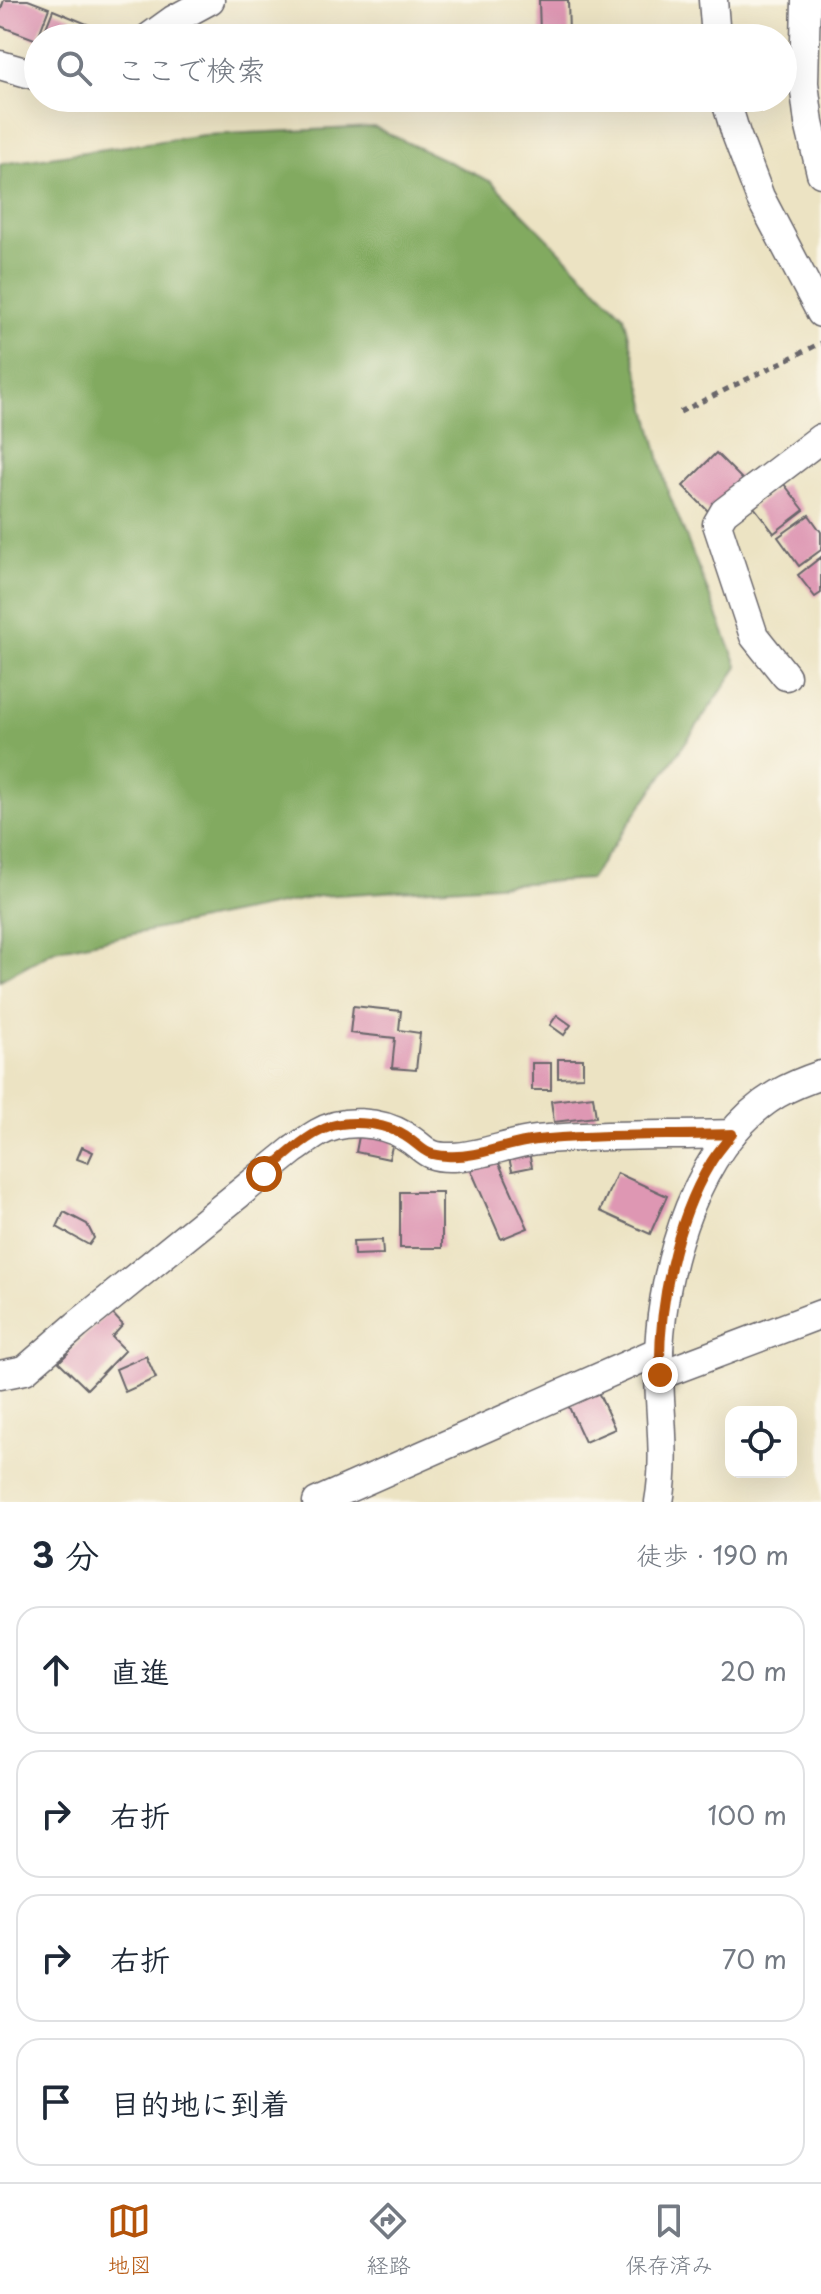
<!DOCTYPE html>
<html lang="ja">
<head>
<meta charset="utf-8">
<style>
	:root { --surface:#fff; --page:#f2f2f3; --text:#1f2937; --muted:#747a83; --line:#e0e1e3; --accent:#b45309 }
	body { margin:0; font-family:"Playpen Sans","Klee One",sans-serif; background:var(--page); color:var(--text) }
	.controls { position:absolute; right:24px; bottom:24px; display:grid; overflow:hidden; border-radius:16px; box-shadow:0 8px 32px #0002 }
	.controls button { width:72px; height:72px; display:grid; place-items:center; padding:0; border:0; border-bottom:2px solid var(--line); background:var(--surface); color:var(--text); font:40px sans-serif }
	.stop { position:absolute; width:24px; height:24px; margin:-18px; border:6px solid #b45309; border-radius:50%; background:#fff }
	.stop.end { background:#b45309; border-color:#fff; box-shadow:0 2px 8px #0008 }
	.list { margin:0; padding:0; list-style:none }
	h2 { display:flex; justify-content:space-between; align-items:center; height:104px; margin:0; padding:0 32px; font-size:34px }
	h2 small { font-size:26px; font-weight:400; color:var(--muted) }
	.list li { display:grid; grid-template-columns:52px 1fr auto; gap:24px; align-items:center; box-sizing:border-box; height:128px; margin:0 16px 16px; padding:0 16px; border:2px solid var(--line); border-radius:24px }
	.list b { display:block; font-size:30px; white-space:nowrap }
	.list em { font-size:26px; font-style:normal; color:var(--muted) }
	.icon { flex:none; width:44px; height:44px; fill:none; stroke:currentColor; stroke-width:2; stroke-linecap:round; stroke-linejoin:round }
	.map { position:relative; flex:none; width:821px; height:1502px; overflow:hidden }
	.search { position:absolute; background:var(--surface); box-shadow:0 8px 32px #0002; left:24px; right:24px; top:24px; height:88px; display:flex; align-items:center; gap:20px; box-sizing:border-box; padding:0 28px; border-radius:44px; color:var(--muted); font-size:30px }
	.sheet { height:680px; background:var(--surface) }
	nav { display:flex; justify-content:space-around; align-items:center; box-sizing:border-box; height:112px; border-top:2px solid var(--line); background:var(--surface); font-size:22px; color:var(--muted) }
	nav a { display:grid; justify-items:center; gap:4px }
	nav .on { color:var(--accent) }
	.map>svg:first-child { display:block }
</style>
</head>
<body>
<div class="map">
<svg width="821" height="1502" viewBox="0 0 821 1502">
	<rect width="100%" height="100%" fill="#fbf7ec"/>
	<filter id="ink" filterUnits="userSpaceOnUse"><feTurbulence type="fractalNoise" baseFrequency=".0125" numOctaves="2"/><feDisplacementMap in="SourceGraphic" scale="16" xChannelSelector="R" yChannelSelector="G"/><feConvolveMatrix kernelMatrix="1 2 1 2 8 2 1 2 1" color-interpolation-filters="sRGB"/></filter>
	<filter id="wash" filterUnits="userSpaceOnUse"><feTurbulence type="fractalNoise" baseFrequency=".006" numOctaves="4" result="noise"/><feDisplacementMap in="SourceGraphic" scale="32" xChannelSelector="R" yChannelSelector="G"/><feGaussianBlur stdDeviation="1.8" result="paint"/><feColorMatrix in="noise" values="0 0 0 0 0 0 0 0 0 0 0 0 0 0 0 0 0 1.4 0 .05"/><feComposite in="paint" operator="in"/></filter>
	<g filter="url(#wash)">
		<rect width="100%" height="100%" fill="#ece3c3"/>
		<path fill="#82aa61" stroke="#52664e" stroke-width="2" d="M374 127 492 182 624 316 667 489 738 667 590 879 320 896 55 950 0 980V164L203 135Z"/>
		<g id="blocks">
			<g fill="#de97b3">
				<path d="M4 0H28L49 8 37 40 0 26V12Z"/>
				<path d="M539 0H568L569 33 540 34Z"/>
				<path d="M53 10 104 31 102 38H42Z"/>
				<path d="M716 453 743 480 710 513 683 486Z"/>
				<path d="M784 484 804 510 774 533 754 507Z"/>
				<path d="M809 515 821 532V550L799 566 778 537Z"/>
				<path d="M821 557V593L815 597 798 575Z"/>
				<path d="M353 1006 401 1011 399 1030 420 1033 416 1070 392 1068 395 1038 350 1033Z"/>
				<path d="M557 1015 571 1025 564 1035 550 1025Z"/>
				<path d="M558 1059H583V1077L558 1078Z"/>
				<rect x="532" y="1063" width="19" height="27"/>
				<path d="M593 1096 596 1117 554 1122 551 1101Z"/>
				<path d="M360 1131 394 1138 389 1159 356 1152Z"/>
				<path d="M82 1147 93 1152 88 1163 77 1159Z"/>
				<path d="M528 1148 532 1167 512 1171 508 1153Z"/>
				<path d="M496 1157 528 1228 501 1239 470 1168Z"/>
				<path d="M617 1173 667 1196 650 1234 600 1211Z"/>
				<rect x="400" y="1192" width="42" height="56"/>
				<path d="M64 1212 87 1224 94 1238 89 1245 57 1227Z"/>
				<path d="M382 1240 383 1254 354 1255 353 1241Z"/>
				<path d="M110 1311 123 1325 112 1337 125 1350 87 1389 59 1362Z"/>
				<path d="M146 1356 156 1378 125 1392 116 1369Z"/>
				<path d="M598 1392 615 1429 585 1442 568 1405Z"/>
			</g>
		</g>
	</g>
	<g filter="url(#ink)">
		<use href="#blocks" fill-opacity="0" stroke="#69666b" stroke-width="2"/>
		<g fill="none" stroke-linecap="round" stroke-linejoin="round">
			<defs>
				<g id="minor">
					<path d="M713 0 716 38"/>
					<path d="M806 0 804 83 809 123 821 173"/>
					<path d="M148 38 173 20 210 0"/>
					<path d="M0 65 38 76"/>
					<path d="M725 98 736 134 760 197 821 313"/>
					<path d="M786 676 754 636 717 524 724 512 821 438"/>
					<path d="M0 1375 25 1370 77 1325 293 1150C301 1145 309 1138 318 1133 343 1118 380 1121 405 1136 426 1148 424 1158 453 1157 482 1156 509 1143 537 1140 601 1134 667 1136 732 1134"/>
					<path d="M660 1375 821 1314"/>
					<path d="M317 1502 659 1351"/>
					<path d="M659 1502C668 1452 657 1401 659 1350 663 1264 697 1142 777 1094 791 1086 806 1080 821 1075"/>
				</g>
			</defs>
			<use href="#minor" stroke="#69666b" stroke-width="31"/>
			<path stroke="#69666b" stroke-width="5" stroke-dasharray="6 6" stroke-linecap="butt" d="M680 412 821 343"/>
			<use href="#minor" stroke="#fff" stroke-width="28"/>
		</g>
	</g>
	<g fill="none" stroke-linecap="round" stroke-linejoin="round" filter="url(#ink)">
		<path stroke="#b45309" stroke-width="10" d="M264 1174C286 1156 311 1129 340 1124 361 1121 386 1124 405 1136 423 1147 422 1155 447 1156 478 1158 507 1143 537 1140 601 1134 667 1136 732 1134 725 1144 716 1153 710 1164 675 1222 658 1308 660 1375"/>
	</g>
</svg>
<div class="controls">
<button><svg class="icon" aria-label="locate" viewBox="0 0 24 24"><circle cx="12" cy="12" r="6"/><path d="M12 2v4M12 18v4M2 12h4M18 12h4"/></svg></button>
</div>
<div class="stop" style="left:264px;top:1174px"></div>
<div class="stop end" style="left:660px;top:1375px"></div>
<div class="search"><svg class="icon" aria-label="search" viewBox="0 0 24 24"><circle cx="10" cy="10" r="6"/><path d="M15 15l6 6"/></svg>ここで検索</div>
</div>
<section class="sheet">
<h2>3 分<small>徒歩 · 190 m</small></h2>
<ul class="list">
<li><svg class="icon" aria-label="ahead" viewBox="0 0 24 24"><path d="M12 20V5M6 11l6-6 6 6"/></svg><div><b>直進</b></div><em>20 m</em></li>
<li><svg class="icon" aria-label="right" viewBox="0 0 24 24"><path d="M7 20v-9h11M14 6l5 5-5 5"/></svg><div><b>右折</b></div><em>100 m</em></li>
<li><svg class="icon" aria-label="right" viewBox="0 0 24 24"><path d="M7 20v-9h11M14 6l5 5-5 5"/></svg><div><b>右折</b></div><em>70 m</em></li>
<li><svg class="icon" aria-label="arrive" viewBox="0 0 24 24"><path d="M6 21V4h12l-3 4 3 4H6"/></svg><div><b>目的地に到着</b></div></li>
</ul>
</section>
<nav>
<a class="on"><svg class="icon" aria-label="map" viewBox="0 0 24 24"><path d="M3 6l6-2 6 2 6-2v14l-6 2-6-2-6 2zM9 4v14M15 6v14"/></svg>地図</a>
<a><svg class="icon" aria-label="directions" viewBox="0 0 24 24"><path d="M12 3l9 9-9 9-9-9zM9 14v-3h6M13 9l2 2-2 2"/></svg>経路</a>
<a><svg class="icon" aria-label="saved" viewBox="0 0 24 24"><path d="M7 4h10v16l-5-4-5 4z"/></svg>保存済み</a>
</nav>
</body>
</html>
